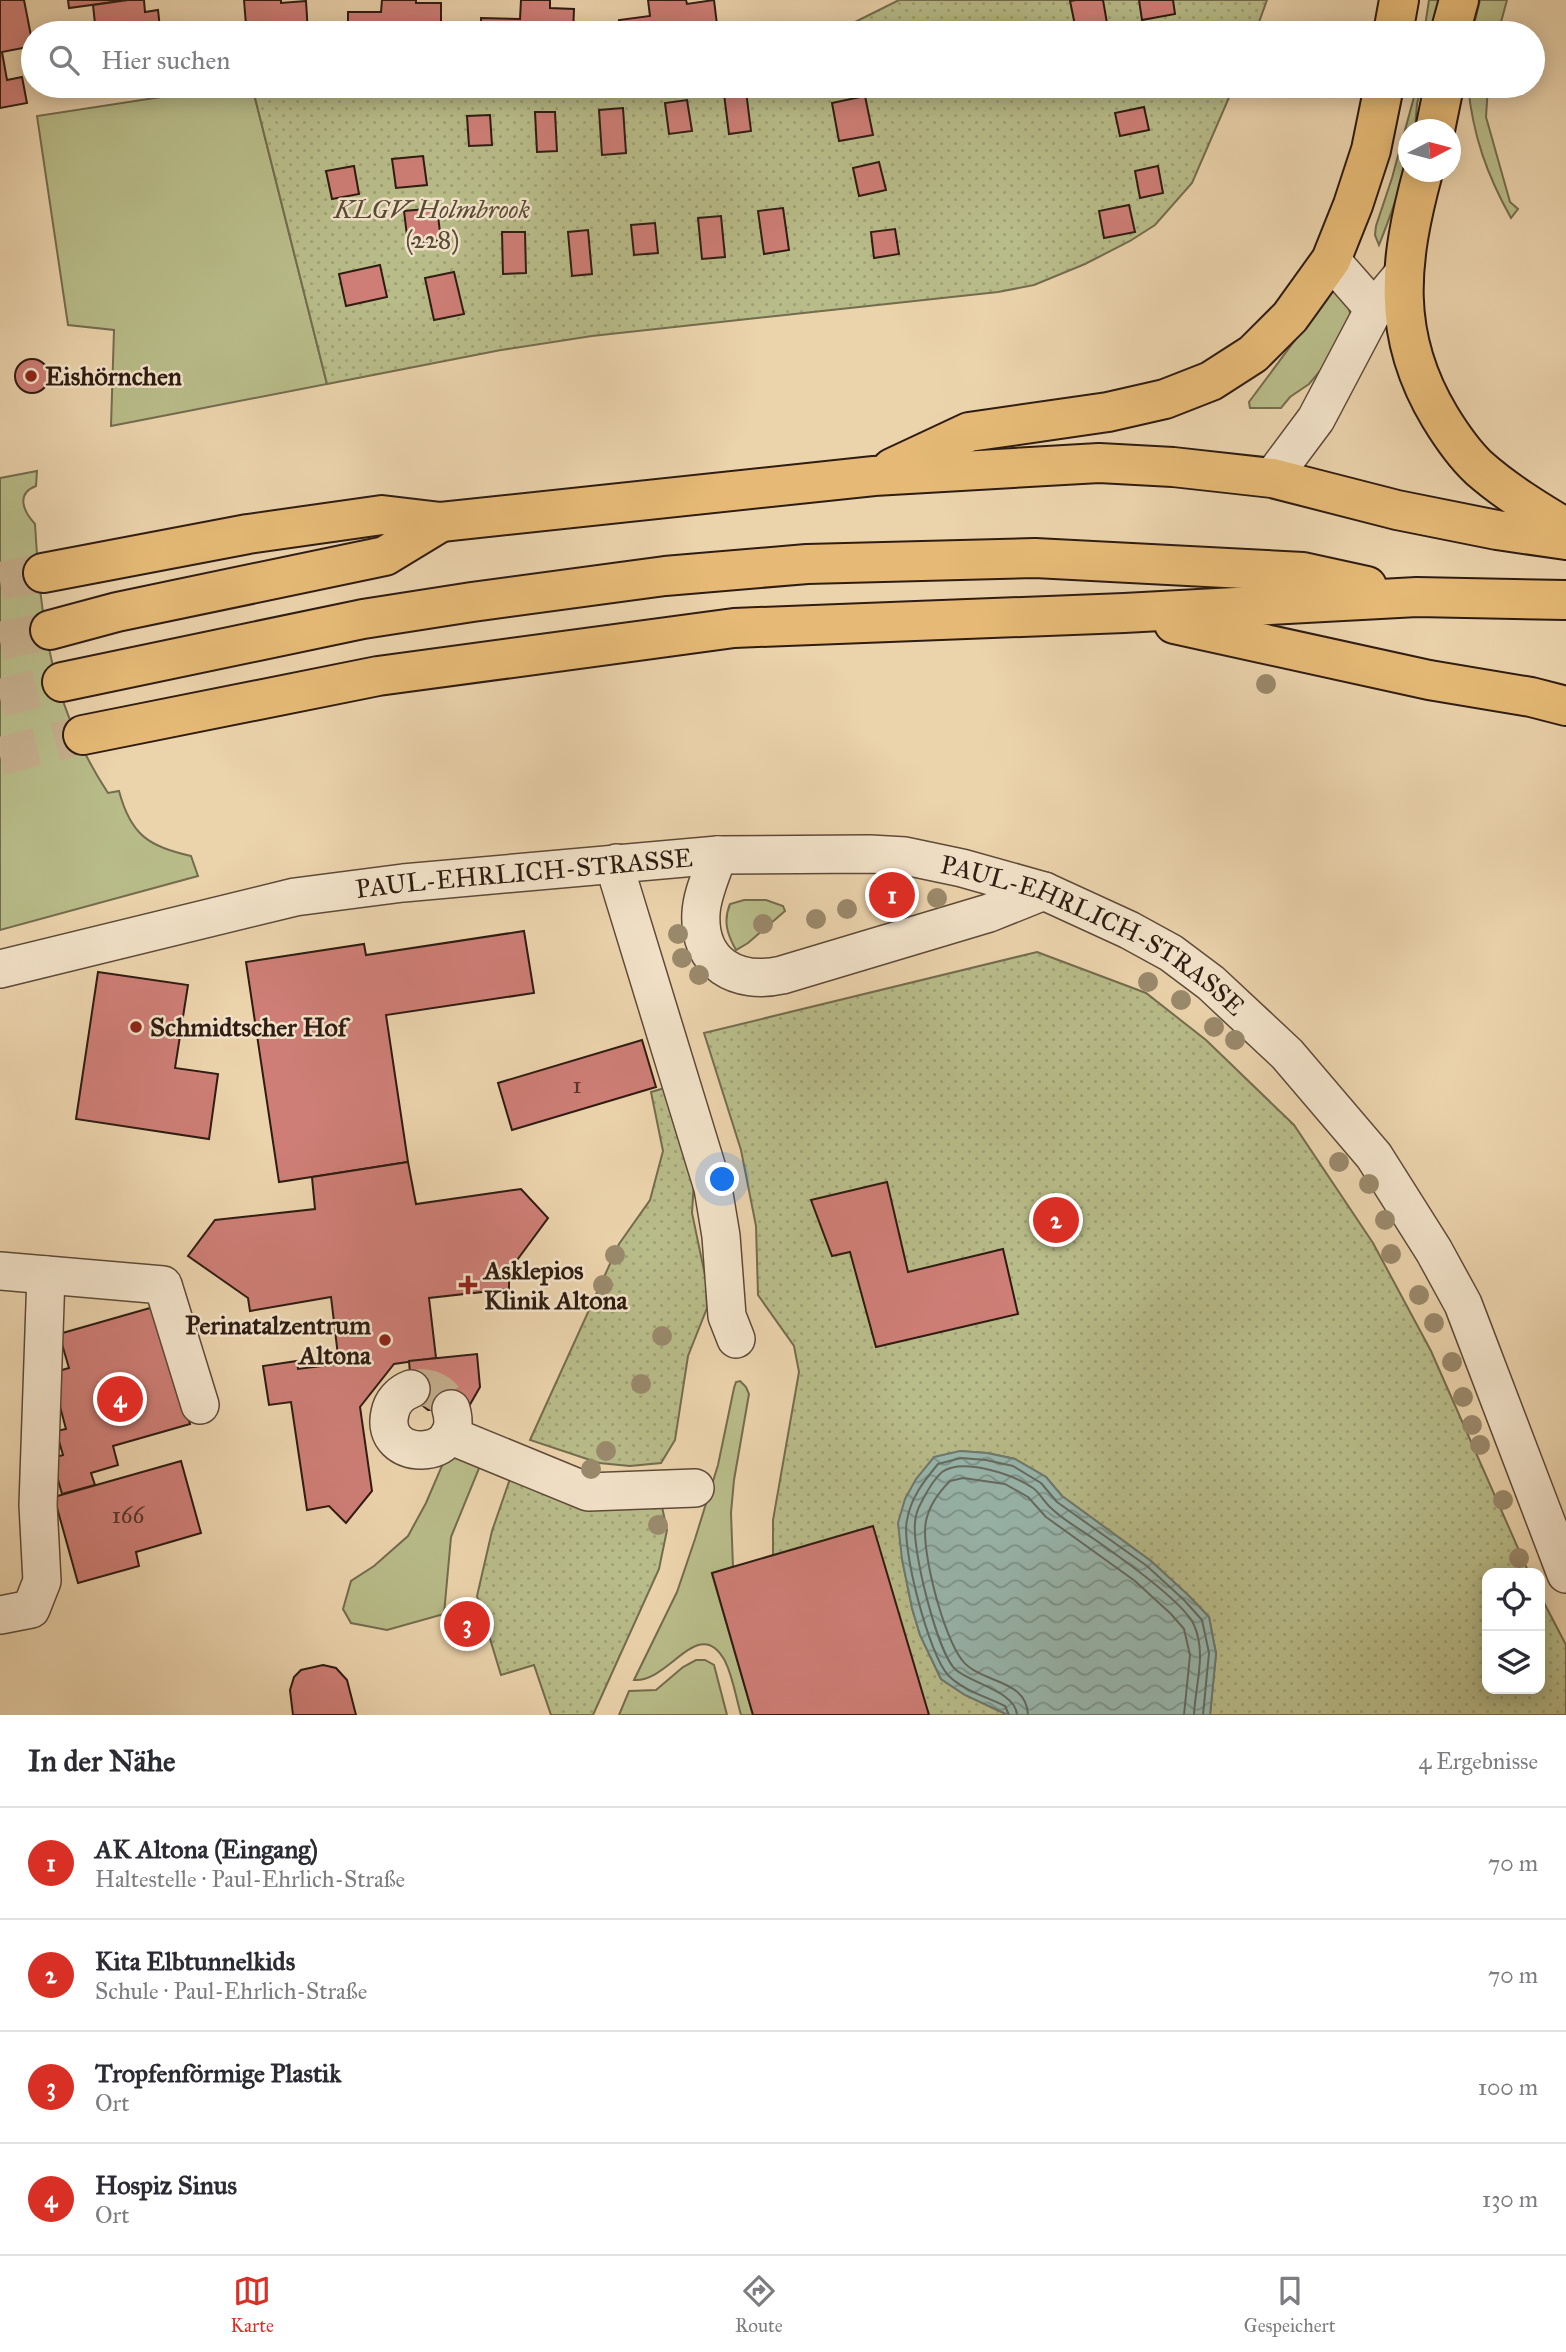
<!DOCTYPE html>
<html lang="de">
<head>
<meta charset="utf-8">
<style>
	:root { --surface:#fff; --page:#f7f7f7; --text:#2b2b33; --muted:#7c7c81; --line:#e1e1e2; --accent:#d93025 }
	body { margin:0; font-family:"IM FELL Great Primer",serif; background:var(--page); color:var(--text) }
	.controls { position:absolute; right:21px; bottom:21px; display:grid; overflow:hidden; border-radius:14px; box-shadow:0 4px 18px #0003 }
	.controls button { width:63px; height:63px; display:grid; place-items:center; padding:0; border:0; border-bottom:2px solid var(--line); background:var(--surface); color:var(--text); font:35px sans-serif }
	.compass { position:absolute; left:1398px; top:119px; width:63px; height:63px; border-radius:50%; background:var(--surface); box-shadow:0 4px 18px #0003; rotate:84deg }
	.you { position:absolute; left:723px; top:1180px; width:24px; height:24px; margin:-18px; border:5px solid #fff; border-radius:50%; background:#1a73e8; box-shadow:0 0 0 10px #1a73e833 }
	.badge { display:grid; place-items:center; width:46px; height:46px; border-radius:50%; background:var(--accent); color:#fff; font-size:23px; font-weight:700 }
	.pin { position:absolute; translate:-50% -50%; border:4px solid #fff; box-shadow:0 2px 7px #0006 }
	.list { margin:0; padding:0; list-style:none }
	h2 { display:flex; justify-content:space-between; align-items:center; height:91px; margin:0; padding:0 28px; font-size:30px }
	h2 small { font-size:23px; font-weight:400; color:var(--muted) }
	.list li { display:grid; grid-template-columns:46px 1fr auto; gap:21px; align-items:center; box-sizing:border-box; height:112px; padding:0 28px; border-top:2px solid var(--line) }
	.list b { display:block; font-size:26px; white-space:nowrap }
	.list p { margin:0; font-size:23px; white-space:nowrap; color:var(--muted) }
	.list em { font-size:23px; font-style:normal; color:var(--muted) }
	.icon { flex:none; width:38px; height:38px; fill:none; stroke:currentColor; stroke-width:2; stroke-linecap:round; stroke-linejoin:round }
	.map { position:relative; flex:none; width:1566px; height:1715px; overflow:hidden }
	.search { position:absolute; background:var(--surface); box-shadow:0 4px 18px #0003; left:21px; right:21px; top:21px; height:77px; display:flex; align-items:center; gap:18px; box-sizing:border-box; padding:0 24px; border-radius:38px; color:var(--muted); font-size:26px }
	.sheet { height:539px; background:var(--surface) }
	nav { display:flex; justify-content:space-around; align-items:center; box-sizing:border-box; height:98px; border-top:2px solid var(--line); background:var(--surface); font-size:19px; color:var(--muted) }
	nav a { display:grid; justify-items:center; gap:4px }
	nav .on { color:var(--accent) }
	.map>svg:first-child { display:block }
</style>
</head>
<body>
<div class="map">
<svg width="1566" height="1715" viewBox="0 0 1566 1715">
	<defs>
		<pattern id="park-dots" width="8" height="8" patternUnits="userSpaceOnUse" patternTransform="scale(1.75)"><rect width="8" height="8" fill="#b8bc89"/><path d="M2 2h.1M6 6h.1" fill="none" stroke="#9ea175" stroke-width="1.8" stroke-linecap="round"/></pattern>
		<pattern id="water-waves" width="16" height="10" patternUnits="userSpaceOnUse" patternTransform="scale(1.75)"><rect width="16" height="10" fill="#98b7ae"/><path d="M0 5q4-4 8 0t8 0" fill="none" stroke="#7c948c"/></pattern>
	</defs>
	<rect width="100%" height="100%" fill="#ebd3ac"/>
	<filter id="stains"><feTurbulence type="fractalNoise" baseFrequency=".00286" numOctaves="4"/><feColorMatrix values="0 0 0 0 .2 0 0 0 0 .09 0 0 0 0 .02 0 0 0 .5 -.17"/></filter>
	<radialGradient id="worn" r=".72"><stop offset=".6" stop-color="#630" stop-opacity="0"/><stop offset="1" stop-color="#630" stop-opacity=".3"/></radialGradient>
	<g fill="#b8bc89" stroke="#746c4e" stroke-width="2">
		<path d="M1429 0H1440L1433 33H1424Z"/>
		<path d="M1480 0H1507L1498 33H1472Z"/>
		<path d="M233 86H252L327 384 111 426 114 330 68 325 37 116Z"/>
		<path d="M1417 86H1421L1417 104 1415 129 1408 130C1408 171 1394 207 1379 245L1375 235 1376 226 1392 178Z"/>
		<path d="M1468 86H1488L1486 117 1510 202 1518 209 1511 218C1487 175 1473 136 1468 86Z"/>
		<path d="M1333 289 1344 291 1351 317 1332 357 1309 384 1290 397 1281 408H1250L1249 402Z"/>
		<path d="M37 471 36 486C15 494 24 512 35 524 41 625 51 706 108 793L119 791C131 836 149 846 191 856L198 876 0 930V478Z"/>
		<path d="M744 900H766L783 906 785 911 748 943 736 950C727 934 723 921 730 904Z"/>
		<path d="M740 1381 746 1387 749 1394 734 1480 731 1513 733 1567 712 1574 753 1715H741C736 1698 733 1677 725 1661 699 1613 669 1683 634 1680L677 1592 695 1539 718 1465 734 1388 736 1382Z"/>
		<path d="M450 1447 482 1461 451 1537 444 1614 387 1630 351 1623 343 1609 351 1581 374 1566 408 1536 426 1503Z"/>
		<path d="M696 1660H705L714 1665 727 1715H619L629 1691 656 1690 683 1667Z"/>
	</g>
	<g fill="url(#park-dots)" stroke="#746c4e" stroke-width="2">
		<path d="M899 0H1267L1255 33H833Z"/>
		<path d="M252 86H1234L1192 183 1155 225 1130 241 1085 264 1034 285 998 292 592 336 501 350 327 384Z"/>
		<path d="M1037 952 1146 993 1206 1040 1294 1125 1373 1243 1431 1351 1529 1573H1487V1689H1540V1595L1566 1645V1715H1210L1216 1653 1209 1617 1189 1596 1151 1561 1062 1496 1046 1477 1015 1459 987 1453 960 1451 902 1559 912 1608 920 1635 941 1679 965 1695 1008 1715H929L773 1556V1520L799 1372 794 1346 758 1295 756 1226 741 1150 704 1033Z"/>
		<path d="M668 1087 695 1163 692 1213 706 1280 707 1308 688 1356 675 1440 661 1463 630 1466 599 1463 530 1440 619 1244 650 1200 663 1151 651 1092Z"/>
		<path d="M512 1473 661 1502 667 1530 659 1569 593 1715H551L534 1665 501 1675 477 1596 492 1531Z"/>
	</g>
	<path fill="url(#water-waves)" stroke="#6e7970" stroke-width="2" d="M960 1451 987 1453 1015 1459 1046 1477 1062 1496 1151 1561 1189 1596 1209 1617 1216 1654 1210 1715H1008L965 1695 941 1679 920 1635 912 1608 902 1559 898 1523 905 1499 916 1479 934 1457Z"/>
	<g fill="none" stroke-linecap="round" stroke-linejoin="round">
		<g stroke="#646a60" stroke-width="2">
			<path d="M1009 1715 1005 1706C987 1697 962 1690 948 1675 929 1655 901 1547 907 1520 911 1497 924 1481 938 1464L961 1458 986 1460 1013 1466 1041 1483 1057 1502 1147 1566 1184 1600 1202 1620 1209 1653 1203 1715"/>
			<path d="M1017 1715C1016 1692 973 1684 956 1670 937 1653 912 1549 915 1523 915 1517 918 1508 921 1503 926 1493 934 1479 942 1472 963 1457 1014 1475 1033 1488 1040 1493 1044 1502 1051 1508 1063 1520 1080 1529 1094 1539 1117 1555 1184 1602 1194 1625 1207 1654 1195 1686 1194 1715"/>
			<path d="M1028 1715C1027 1678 980 1684 962 1660 944 1638 920 1549 926 1521 929 1506 939 1492 950 1481L963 1478 1005 1484 1028 1497 1046 1517 1135 1581 1171 1614 1184 1629 1190 1655 1184 1715"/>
		</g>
	</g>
	<g fill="#ce7e76" stroke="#2f1c12" stroke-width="2">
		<path d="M0 0H24L33 46 2 52 7 80 22 77 27 103 0 108Z"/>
		<path d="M68 0H128L69 8Z"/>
		<path d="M128 0H144L145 12 158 10 160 28 173 26 174 33H96L93 5Z"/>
		<path d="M244 0H281V3L306 1 308 33H213L212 28 246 25Z"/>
		<path d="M382 0H416V3H441V33H348V12H381Z"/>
		<path d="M521 0H550V8L574 9 573 33H481V18L520 19Z"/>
		<path d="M648 0H686L687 4 714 0 718 33H621L619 20 650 16Z"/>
		<path d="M1076 0H1103L1107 23 1076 30 1070 1Z"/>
		<path d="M1139 0H1173L1175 14 1142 20Z"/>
		<path d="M746 91 751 131 729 134 724 94Z"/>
		<path d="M865 96 873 135 839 141 832 103Z"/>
		<path d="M687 100 692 131 669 134 665 103Z"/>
		<path d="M1144 107 1149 130 1120 136 1115 113Z"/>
		<path d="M623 108 626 153 602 155 599 110Z"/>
		<path d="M535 112H555L557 151 537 152Z"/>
		<path d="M490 115 492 145 469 146 467 116Z"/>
		<path d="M423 156 427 185 396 188 392 159Z"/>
		<path d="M879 162 886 190 859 196 853 168Z"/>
		<path d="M354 166 359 194 332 199 326 171Z"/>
		<path d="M1158 166 1163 193 1140 198 1135 171Z"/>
		<path d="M1129 205 1135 232 1104 238 1099 211Z"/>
		<path d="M437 208 441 240 408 244 404 211Z"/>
		<path d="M783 208 789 250 764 254 758 211Z"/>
		<path d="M721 216 725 257 702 259 698 218Z"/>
		<path d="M655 223 658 253 634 255 631 225Z"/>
		<path d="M895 229 899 254 874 258 871 232Z"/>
		<path d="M588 230 592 274 572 276 568 232Z"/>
		<path d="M502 232H525L526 273 503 274Z"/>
		<path d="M380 265 387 297 346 306 339 274Z"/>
		<path d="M454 272 464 314 434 320 425 278Z"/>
		<circle cx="32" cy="376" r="17"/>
		<path d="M524 931 534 993 386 1015 408 1162 279 1182 246 962 364 944 366 955Z"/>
		<path d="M98 972 188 985 175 1068 218 1074 209 1139 76 1119Z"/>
		<path d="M642 1040 656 1087 512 1130 498 1083Z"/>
		<path d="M408 1162 416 1204 521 1189 548 1218 509 1271V1289L429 1298 436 1358 394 1364 360 1407 372 1491 346 1523 329 1506 307 1510 291 1402 269 1405 263 1366 297 1361 298 1369 339 1364 331 1297 250 1311 248 1298 188 1256 215 1220 315 1209 312 1177Z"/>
		<path d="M887 1182 908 1272 1003 1249 1018 1314 876 1347 850 1252 832 1256 811 1200Z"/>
		<path d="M157 1306 190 1424 113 1446 118 1465 91 1473 95 1485 62 1494 52 1458 63 1455 56 1431 66 1429 51 1373 69 1368 59 1334Z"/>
		<path d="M477 1354 480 1387 468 1408 428 1410 412 1397 409 1361Z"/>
		<path d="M181 1461 201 1533 136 1552 139 1566 78 1583 54 1497Z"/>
		<path d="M873 1526 929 1715H753L712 1573Z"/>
		<path d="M323 1665 336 1668 347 1680 356 1715H293L290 1690 294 1677 301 1670Z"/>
	</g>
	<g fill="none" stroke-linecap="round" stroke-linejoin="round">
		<path stroke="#c5ae8d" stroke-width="37" stroke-dasharray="37 18" stroke-linecap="butt" d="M411 1389C428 1384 444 1392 451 1409"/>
		<g stroke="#c5ae8d" stroke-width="38" stroke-dasharray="38 19" stroke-linecap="butt">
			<path d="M0 581 43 573"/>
			<path d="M0 641 50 630"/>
			<path d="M0 698 62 682"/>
			<path d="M0 756 83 735"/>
		</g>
		<defs>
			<g id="minor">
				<path d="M1331 260 1374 309"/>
				<path d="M1272 478 1316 419 1374 309 1404 273"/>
				<path d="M718 855C712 873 702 894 701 913 698 964 737 985 782 975L989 913 1044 891"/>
				<path d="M617 863 619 881 713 1188 721 1236 727 1316 736 1339"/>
				<path id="s1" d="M0 969 295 897 403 883 718 855 870 854 905 856 962 868 1044 891 1129 930 1171 953 1211 983 1287 1054 1374 1156 1434 1251 1463 1304 1566 1574"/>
				<path d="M0 1271 163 1285 200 1405"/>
				<path d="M411 1389C400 1393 392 1402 390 1413 378 1463 467 1463 451 1409"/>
				<path d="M449 1435 588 1492 695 1488"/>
				<path d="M0 1615 31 1609 42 1581 38 1505 46 1275"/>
			</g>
			<g id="highway">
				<path d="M1393 33 1399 0"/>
				<path d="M1450 33 1459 0"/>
				<path d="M1435 130 1444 86"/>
				<path d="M1423 172C1399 261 1390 334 1440 417 1451 435 1463 453 1479 468 1505 491 1536 510 1566 528"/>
				<path d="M892 468 969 432 1108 412 1165 399 1211 381 1253 354 1290 317 1331 260 1353 205 1371 150 1384 86"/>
				<path d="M43 573 248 534 382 515 441 522 874 476 1099 463 1173 467 1272 478 1397 510 1497 530 1566 540"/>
				<path d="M1174 624 1429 680 1531 697 1566 706"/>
				<path d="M50 630 117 612 385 556 441 522"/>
				<path d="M62 682 363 619 472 602 665 576 807 564 1035 558 1303 572 1367 586"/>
				<path d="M83 735 378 676 734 628 1124 613 1417 597 1566 600"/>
			</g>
		</defs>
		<use href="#minor" stroke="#5e4a38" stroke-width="40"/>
		<use href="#highway" stroke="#2f1c12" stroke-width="42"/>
		<use href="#minor" stroke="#f2e2c9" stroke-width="37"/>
		<use href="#highway" stroke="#e6ba76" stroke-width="38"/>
	</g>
	<g fill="#9a896b">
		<circle cx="1266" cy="684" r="10"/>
		<circle cx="937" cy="898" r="10"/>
		<circle cx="847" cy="909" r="10"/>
		<circle cx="816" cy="919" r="10"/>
		<circle cx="763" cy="924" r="10"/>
		<circle cx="678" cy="934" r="10"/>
		<circle cx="682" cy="958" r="10"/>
		<circle cx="699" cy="975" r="10"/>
		<circle cx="1148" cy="982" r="10"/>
		<circle cx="1181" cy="1000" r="10"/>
		<circle cx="1214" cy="1027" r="10"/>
		<circle cx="1235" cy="1040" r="10"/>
		<circle cx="1339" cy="1162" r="10"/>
		<circle cx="1369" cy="1184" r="10"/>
		<circle cx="1385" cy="1220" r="10"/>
		<circle cx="1391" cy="1254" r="10"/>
		<circle cx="615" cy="1255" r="10"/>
		<circle cx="603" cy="1285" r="10"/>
		<circle cx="1419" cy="1295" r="10"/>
		<circle cx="1434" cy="1323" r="10"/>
		<circle cx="662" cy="1336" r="10"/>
		<circle cx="1452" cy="1362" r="10"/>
		<circle cx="641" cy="1384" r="10"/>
		<circle cx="1463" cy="1397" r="10"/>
		<circle cx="1472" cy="1425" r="10"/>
		<circle cx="1480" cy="1445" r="10"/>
		<circle cx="606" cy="1451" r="10"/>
		<circle cx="591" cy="1469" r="10"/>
		<circle cx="1503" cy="1500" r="10"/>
		<circle cx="658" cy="1525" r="10"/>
		<circle cx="1519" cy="1558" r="10"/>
	</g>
	<g fill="#8f2418" stroke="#f2e2c9" stroke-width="2.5">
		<circle cx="31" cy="376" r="7"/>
		<circle cx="136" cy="1027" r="7"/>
		<path d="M464.5 1274.5h7v7h7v7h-7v7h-7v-7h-7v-7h7z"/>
		<circle cx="385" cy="1340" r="7"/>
	</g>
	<g text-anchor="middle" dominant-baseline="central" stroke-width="5" stroke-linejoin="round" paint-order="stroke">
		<g font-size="23" fill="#57342b">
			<text x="577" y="1085">1</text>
			<text x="128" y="1515">166</text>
		</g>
		<g font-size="26" font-style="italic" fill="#584c36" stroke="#f2e2c9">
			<text x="432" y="209">KLGV Holmbrook<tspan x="432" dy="30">(228)</tspan></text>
		</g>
		<g font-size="26" font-weight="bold" fill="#2f1c12" stroke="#f2e2c9" text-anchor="start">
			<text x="45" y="376">Eishörnchen</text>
			<text x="150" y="1027">Schmidtscher Hof</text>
			<text x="484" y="1270">Asklepios<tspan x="484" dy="30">Klinik Altona</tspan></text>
			<text x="371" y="1325" text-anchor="end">Perinatalzentrum<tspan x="371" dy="30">Altona</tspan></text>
		</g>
		<g font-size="26" fill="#2f1c12" stroke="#f2e2c9">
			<text stroke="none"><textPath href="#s1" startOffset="534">PAUL-EHRLICH-STRASSE</textPath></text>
			<text stroke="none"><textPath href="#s1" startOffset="1122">PAUL-EHRLICH-STRASSE</textPath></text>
		</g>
	</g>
	<rect width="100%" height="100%" filter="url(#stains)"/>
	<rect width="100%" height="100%" fill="url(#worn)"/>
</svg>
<div class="controls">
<button><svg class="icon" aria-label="locate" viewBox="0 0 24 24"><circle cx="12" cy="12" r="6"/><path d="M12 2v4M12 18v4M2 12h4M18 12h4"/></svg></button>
<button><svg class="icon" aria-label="layers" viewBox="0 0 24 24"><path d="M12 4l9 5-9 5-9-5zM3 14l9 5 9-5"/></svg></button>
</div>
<svg class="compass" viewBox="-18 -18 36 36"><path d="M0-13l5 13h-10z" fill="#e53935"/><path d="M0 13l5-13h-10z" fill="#7c7c81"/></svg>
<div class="you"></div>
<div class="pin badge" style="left:892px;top:895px">1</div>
<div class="pin badge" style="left:1056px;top:1220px">2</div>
<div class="pin badge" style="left:467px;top:1624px">3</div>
<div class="pin badge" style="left:120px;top:1399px">4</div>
<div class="search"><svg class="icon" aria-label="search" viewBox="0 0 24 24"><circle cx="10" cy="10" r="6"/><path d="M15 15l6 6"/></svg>Hier suchen</div>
</div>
<section class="sheet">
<h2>In der Nähe<small>4 Ergebnisse</small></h2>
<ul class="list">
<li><span class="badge">1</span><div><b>AK Altona (Eingang)</b><p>Haltestelle · Paul-Ehrlich-Straße</p></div><em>70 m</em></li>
<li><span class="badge">2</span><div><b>Kita Elbtunnelkids</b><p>Schule · Paul-Ehrlich-Straße</p></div><em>70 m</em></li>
<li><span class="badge">3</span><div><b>Tropfenförmige Plastik</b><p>Ort</p></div><em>100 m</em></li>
<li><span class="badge">4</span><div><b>Hospiz Sinus</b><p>Ort</p></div><em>130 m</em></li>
</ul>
</section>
<nav>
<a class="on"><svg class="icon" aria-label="map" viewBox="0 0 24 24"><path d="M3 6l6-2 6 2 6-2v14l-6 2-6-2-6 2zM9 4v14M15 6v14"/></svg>Karte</a>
<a><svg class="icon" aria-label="directions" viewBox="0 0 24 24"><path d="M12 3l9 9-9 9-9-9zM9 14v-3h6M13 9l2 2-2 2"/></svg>Route</a>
<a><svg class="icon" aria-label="saved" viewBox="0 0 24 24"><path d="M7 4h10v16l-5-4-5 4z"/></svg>Gespeichert</a>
</nav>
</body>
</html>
